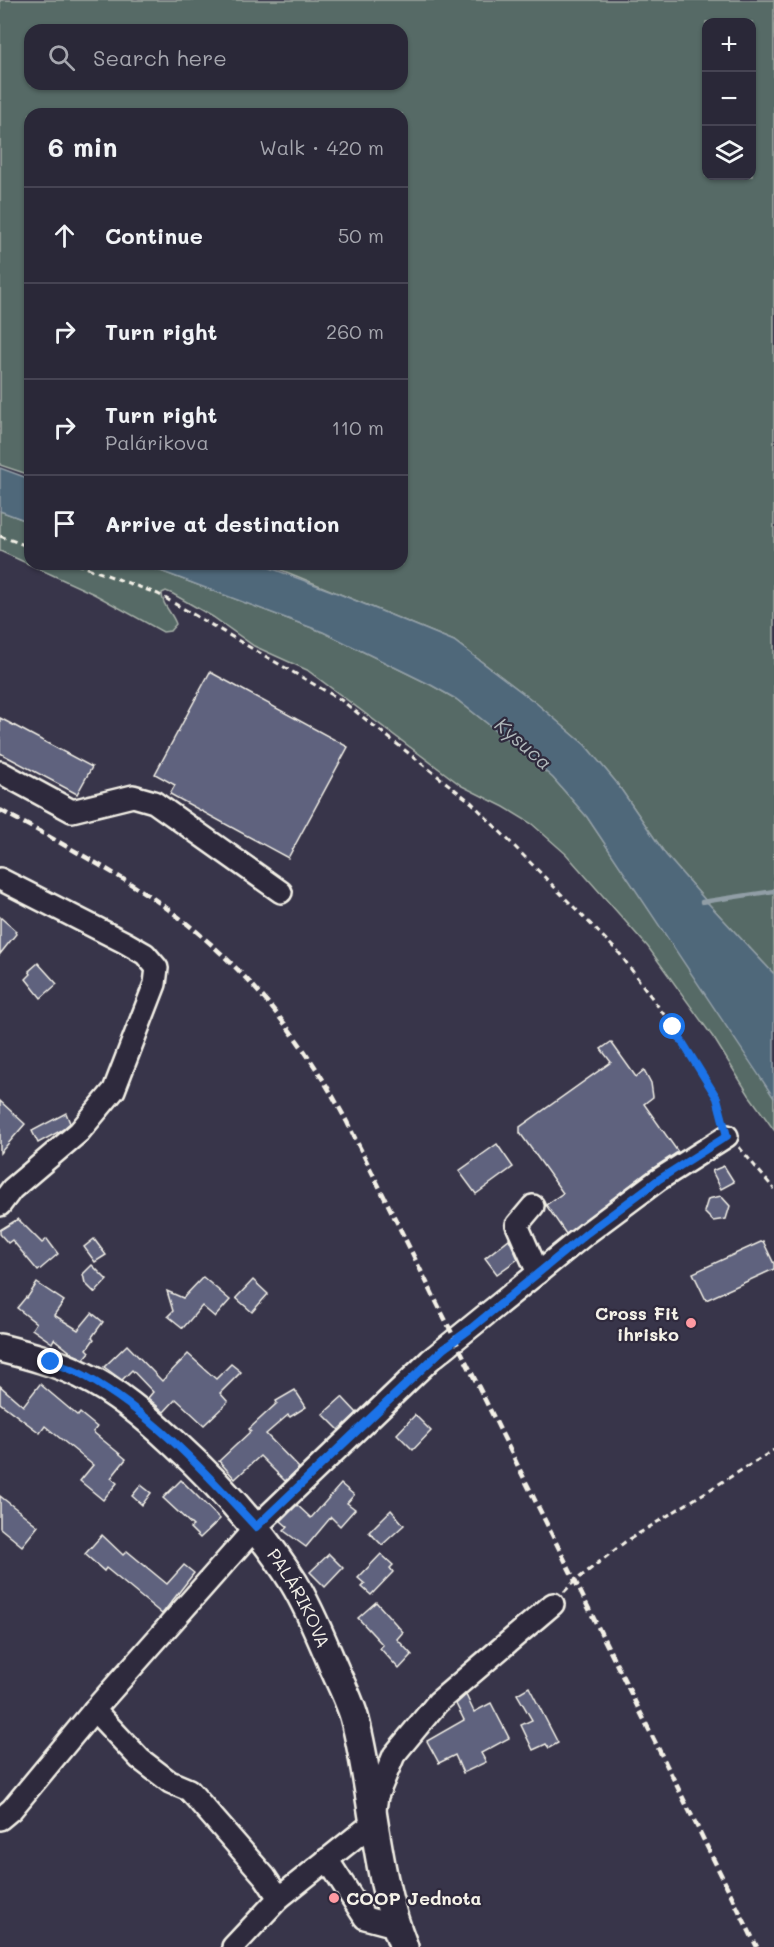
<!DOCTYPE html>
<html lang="en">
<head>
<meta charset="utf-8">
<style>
	:root { --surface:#2a2838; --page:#363443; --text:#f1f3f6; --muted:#a5a6ae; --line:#464453 }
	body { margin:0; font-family:Mali,sans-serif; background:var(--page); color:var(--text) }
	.controls { position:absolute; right:18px; top:18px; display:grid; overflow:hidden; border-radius:12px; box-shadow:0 2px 4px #0004 }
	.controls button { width:54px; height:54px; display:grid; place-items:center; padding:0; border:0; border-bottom:2px solid var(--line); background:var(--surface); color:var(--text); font:30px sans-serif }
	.stop { position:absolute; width:18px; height:18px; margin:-14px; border:4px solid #1a73e8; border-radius:50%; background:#fff }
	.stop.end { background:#1a73e8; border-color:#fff; box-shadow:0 2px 6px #0008 }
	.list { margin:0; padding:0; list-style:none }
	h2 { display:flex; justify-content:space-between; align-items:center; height:78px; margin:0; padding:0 24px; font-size:26px }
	h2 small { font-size:20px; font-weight:400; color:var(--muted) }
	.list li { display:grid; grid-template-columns:39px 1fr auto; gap:18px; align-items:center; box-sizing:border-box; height:96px; padding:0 24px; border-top:2px solid var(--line) }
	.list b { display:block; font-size:22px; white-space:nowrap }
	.list p { margin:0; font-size:20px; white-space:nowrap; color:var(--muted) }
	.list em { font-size:20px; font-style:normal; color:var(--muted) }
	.icon { flex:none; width:33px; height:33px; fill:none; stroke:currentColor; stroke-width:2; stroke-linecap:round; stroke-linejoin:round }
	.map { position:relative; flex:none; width:774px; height:1947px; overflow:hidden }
	.search { position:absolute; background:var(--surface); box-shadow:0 2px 4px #0004; left:24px; top:24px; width:384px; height:66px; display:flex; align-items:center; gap:15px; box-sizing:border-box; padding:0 21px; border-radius:18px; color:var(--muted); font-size:22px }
	.panel { position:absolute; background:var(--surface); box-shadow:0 2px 4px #0004; left:24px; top:108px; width:384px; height:462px; border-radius:18px }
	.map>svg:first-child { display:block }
</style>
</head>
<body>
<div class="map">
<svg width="774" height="1947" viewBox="0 0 774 1947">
	<rect width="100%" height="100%" fill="#38354a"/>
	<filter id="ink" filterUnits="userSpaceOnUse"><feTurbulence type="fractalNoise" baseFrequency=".0167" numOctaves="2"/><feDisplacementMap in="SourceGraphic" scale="12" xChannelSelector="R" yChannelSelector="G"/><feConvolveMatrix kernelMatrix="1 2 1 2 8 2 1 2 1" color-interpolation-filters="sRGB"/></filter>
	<g filter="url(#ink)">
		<g fill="#566b66" stroke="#a5aea7" stroke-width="1.5" fill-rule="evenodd">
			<path d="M0 0H774V974L706 901 666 855 616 782 585 745 536 703 454 641 267 564H402V114H30V475L0 465ZM706 22H752V176H706ZM30 30H402V84H30Z"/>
			<path d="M0 511 30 522V564H142L323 632 431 685 456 699 521 750 553 778 587 817 759 1073 774 1098V1130L749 1095 715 1040 648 947 566 854 532 824 504 807 462 786 307 670 254 646 213 617 173 594 166 591 162 593C162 606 172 612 176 624L170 631 163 632 94 594 0 551Z"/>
		</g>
		<g fill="#4f677a" stroke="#919ea6" stroke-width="1.5">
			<path d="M0 468 30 479V522L0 511Z"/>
			<path d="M142 564H260L337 593 454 641 536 703 585 745 616 782 666 855 706 901 774 974V1098L587 817 553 778 521 750 456 699 431 685 323 632Z"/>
		</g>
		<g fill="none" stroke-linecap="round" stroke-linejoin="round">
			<path stroke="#919ea6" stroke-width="4.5" d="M702 902 774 891"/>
		</g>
		<g fill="#5e627e" stroke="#f4f1e8" stroke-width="1.5">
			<path d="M210 672 348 747 288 858 170 794 175 785 155 774Z"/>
			<path d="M0 718 92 767 77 794 0 753Z"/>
			<path d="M0 917 16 931 15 932 16 934 0 954Z"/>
			<path d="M38 963 57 984 41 998 26 979 31 974 29 971Z"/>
			<path d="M611 1042 636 1077 644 1070 651 1083 653 1097 644 1104 678 1152 650 1170 566 1234 546 1205 563 1193 520 1133V1127L611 1062 601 1049Z"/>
			<path d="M0 1101 25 1124 0 1153Z"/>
			<path d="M66 1113 70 1123 62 1130 38 1143 32 1131Z"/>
			<path d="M497 1144 513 1167 476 1194 459 1171Z"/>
			<path d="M724 1166 734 1182 721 1189 712 1171Z"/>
			<path d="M721 1196 730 1206 726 1219 713 1221 704 1212 708 1199Z"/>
			<path d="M18 1219 42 1243 47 1239 58 1254 38 1271 12 1240 8 1243 0 1234V1230Z"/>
			<path d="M94 1239 106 1255 95 1262 84 1247Z"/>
			<path d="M509 1239 518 1259 497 1274 485 1258Z"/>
			<path d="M763 1241 774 1264V1269L706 1300 693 1273Z"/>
			<path d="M92 1265 107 1280 95 1293 85 1283 83 1274Z"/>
			<path d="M203 1277 230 1300 215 1317 202 1306 183 1328 168 1316 173 1311 167 1291 183 1298Z"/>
			<path d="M253 1280 268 1294 252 1312 236 1298Z"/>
			<path d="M37 1283 64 1301 54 1315 78 1330 92 1313 103 1322 92 1337 94 1339 87 1349 90 1352 84 1359 73 1354 54 1339 52 1343 32 1329 36 1323 17 1308 26 1297 27 1298Z"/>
			<path d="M127 1345 162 1381 188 1354 216 1379 231 1364 241 1372 220 1393 228 1402 204 1425 176 1399 164 1412 148 1398 153 1392 132 1370 122 1380 104 1367Z"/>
			<path d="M40 1384 78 1416 80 1413 97 1427 93 1432 126 1459 111 1478 117 1483 103 1500 80 1481 93 1465 45 1426 40 1433 0 1403V1386L23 1406Z"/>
			<path d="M295 1390 306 1407 290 1417 288 1415 266 1434 299 1468 285 1481 260 1456 235 1479 219 1461 251 1431 249 1429 277 1403 276 1401Z"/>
			<path d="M342 1397 357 1413 339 1430 323 1414Z"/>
			<path d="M415 1415 431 1431 413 1450 397 1434Z"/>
			<path d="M181 1480 220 1519 200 1538 190 1528 193 1526 163 1498Z"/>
			<path d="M341 1484 354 1495 347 1503 355 1509 340 1526 331 1517 306 1547 284 1531 288 1527 281 1521 297 1505 311 1518Z"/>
			<path d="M141 1485 151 1493 142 1505 132 1496Z"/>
			<path d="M0 1496 38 1526 22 1546 0 1528Z"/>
			<path d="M391 1510 404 1525 382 1545 369 1532Z"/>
			<path d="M102 1535 123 1555 127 1551 167 1584 184 1565 194 1573 162 1614 106 1568 104 1571 85 1554Z"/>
			<path d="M329 1554 343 1568 325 1587 310 1572Z"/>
			<path d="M381 1554 393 1565 390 1568 393 1572 371 1595 362 1587 365 1584 358 1578Z"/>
			<path d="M376 1602 403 1632 397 1639 412 1655 399 1669 380 1648 383 1645 358 1618Z"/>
			<path d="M529 1687 558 1743 549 1748 546 1744 533 1750 521 1725 532 1720 517 1694Z"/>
			<path d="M466 1695 474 1712 491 1703 509 1738 481 1753 486 1762 463 1773 455 1755 439 1763 427 1741 464 1720 456 1704Z"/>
		</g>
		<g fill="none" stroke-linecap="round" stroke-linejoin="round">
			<defs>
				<g id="minor">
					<path d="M0 772 72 811 133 796 154 802 281 892"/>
					<path d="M0 879 124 942 145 954 157 968 155 984 114 1090 79 1132 12 1189 0 1205"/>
					<path d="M533 1206 517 1225 538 1273"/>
					<path d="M94 1710 140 1759 170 1782 189 1790 265 1877 279 1898"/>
					<path d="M0 1819 12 1809 94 1710 256 1527 430 1360 587 1233 658 1180 727 1136"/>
					<path d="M327 1859 365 1918 395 1926"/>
					<path d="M233 1947 279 1898 373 1823 377 1796 394 1755 438 1702 553 1604"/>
				</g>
				<g id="major">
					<path id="s1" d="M0 1348C28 1355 56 1362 82 1375 116 1391 146 1417 173 1442 219 1484 261 1530 294 1583 309 1608 320 1635 331 1661 339 1681 350 1700 355 1720 374 1795 375 1875 404 1947"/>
				</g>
			</defs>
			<use href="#minor" stroke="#f4f1e8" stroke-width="26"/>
			<use href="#major" stroke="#f4f1e8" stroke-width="32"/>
			<g stroke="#f4f1e8" stroke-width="3" stroke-dasharray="6 4.5" stroke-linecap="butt">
				<path d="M0 536 30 547"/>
				<path d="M77 564 158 594 341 700 472 803 620 954 673 1027 717 1098 723 1119"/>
				<path d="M739 1147 774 1189"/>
				<path d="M564 1592 575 1581 625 1542 774 1450"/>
			</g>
			<use href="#minor" stroke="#2f2a3d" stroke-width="21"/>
			<use href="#major" stroke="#2f2a3d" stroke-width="27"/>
			<path stroke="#f4f1e8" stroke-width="4.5" stroke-dasharray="9 4.5" stroke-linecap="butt" d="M0 810C51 838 103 865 151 897 237 956 299 1031 347 1122L757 1947"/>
		</g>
	</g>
	<g fill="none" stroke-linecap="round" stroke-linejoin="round" filter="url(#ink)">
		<path stroke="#1a73e8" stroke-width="8" d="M51 1362C62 1366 74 1370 85 1376 153 1414 204 1471 256 1527L443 1349 469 1330 587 1233 658 1180 727 1136 717 1098 673 1027"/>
	</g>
	<g fill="#ff9aa2" stroke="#2f2a3d" stroke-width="2">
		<circle cx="691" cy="1323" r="6"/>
		<circle cx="334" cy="1898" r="6"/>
	</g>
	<g text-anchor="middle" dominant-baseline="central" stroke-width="4.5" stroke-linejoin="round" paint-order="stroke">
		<g font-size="18" font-weight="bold" fill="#f4f1e8" stroke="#2f2a3d" text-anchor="end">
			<text x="679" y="1313">Cross Fit<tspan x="679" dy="21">ihrisko</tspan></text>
			<text x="346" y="1898" text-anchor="start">COOP Jednota</text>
		</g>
		<g font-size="18" fill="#f4f1e8" stroke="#2f2a3d">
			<text stroke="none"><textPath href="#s1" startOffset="402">PALÁRIKOVA</textPath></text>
		</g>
		<g font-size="20" font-style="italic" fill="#b2babc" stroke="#2f2a3d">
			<text transform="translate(524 743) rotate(41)">Kysuca</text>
		</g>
	</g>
</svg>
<div class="controls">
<button>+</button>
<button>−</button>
<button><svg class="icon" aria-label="layers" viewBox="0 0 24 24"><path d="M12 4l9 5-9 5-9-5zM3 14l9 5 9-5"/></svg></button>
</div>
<div class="stop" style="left:673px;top:1027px"></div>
<div class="stop end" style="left:51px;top:1362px"></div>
<div class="search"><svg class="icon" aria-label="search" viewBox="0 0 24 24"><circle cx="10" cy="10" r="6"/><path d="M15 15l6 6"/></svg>Search here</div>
<section class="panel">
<h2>6 min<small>Walk · 420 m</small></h2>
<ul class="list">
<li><svg class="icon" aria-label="ahead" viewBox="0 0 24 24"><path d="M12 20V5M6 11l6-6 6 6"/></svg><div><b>Continue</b></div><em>50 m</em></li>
<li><svg class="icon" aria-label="right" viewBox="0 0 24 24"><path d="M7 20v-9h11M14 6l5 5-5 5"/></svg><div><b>Turn right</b></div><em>260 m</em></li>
<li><svg class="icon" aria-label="right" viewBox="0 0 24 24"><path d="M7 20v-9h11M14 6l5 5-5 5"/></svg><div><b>Turn right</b><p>Palárikova</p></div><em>110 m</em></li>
<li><svg class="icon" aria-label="arrive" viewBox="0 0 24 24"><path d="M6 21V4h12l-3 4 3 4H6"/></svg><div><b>Arrive at destination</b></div></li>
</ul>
</section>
</div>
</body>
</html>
